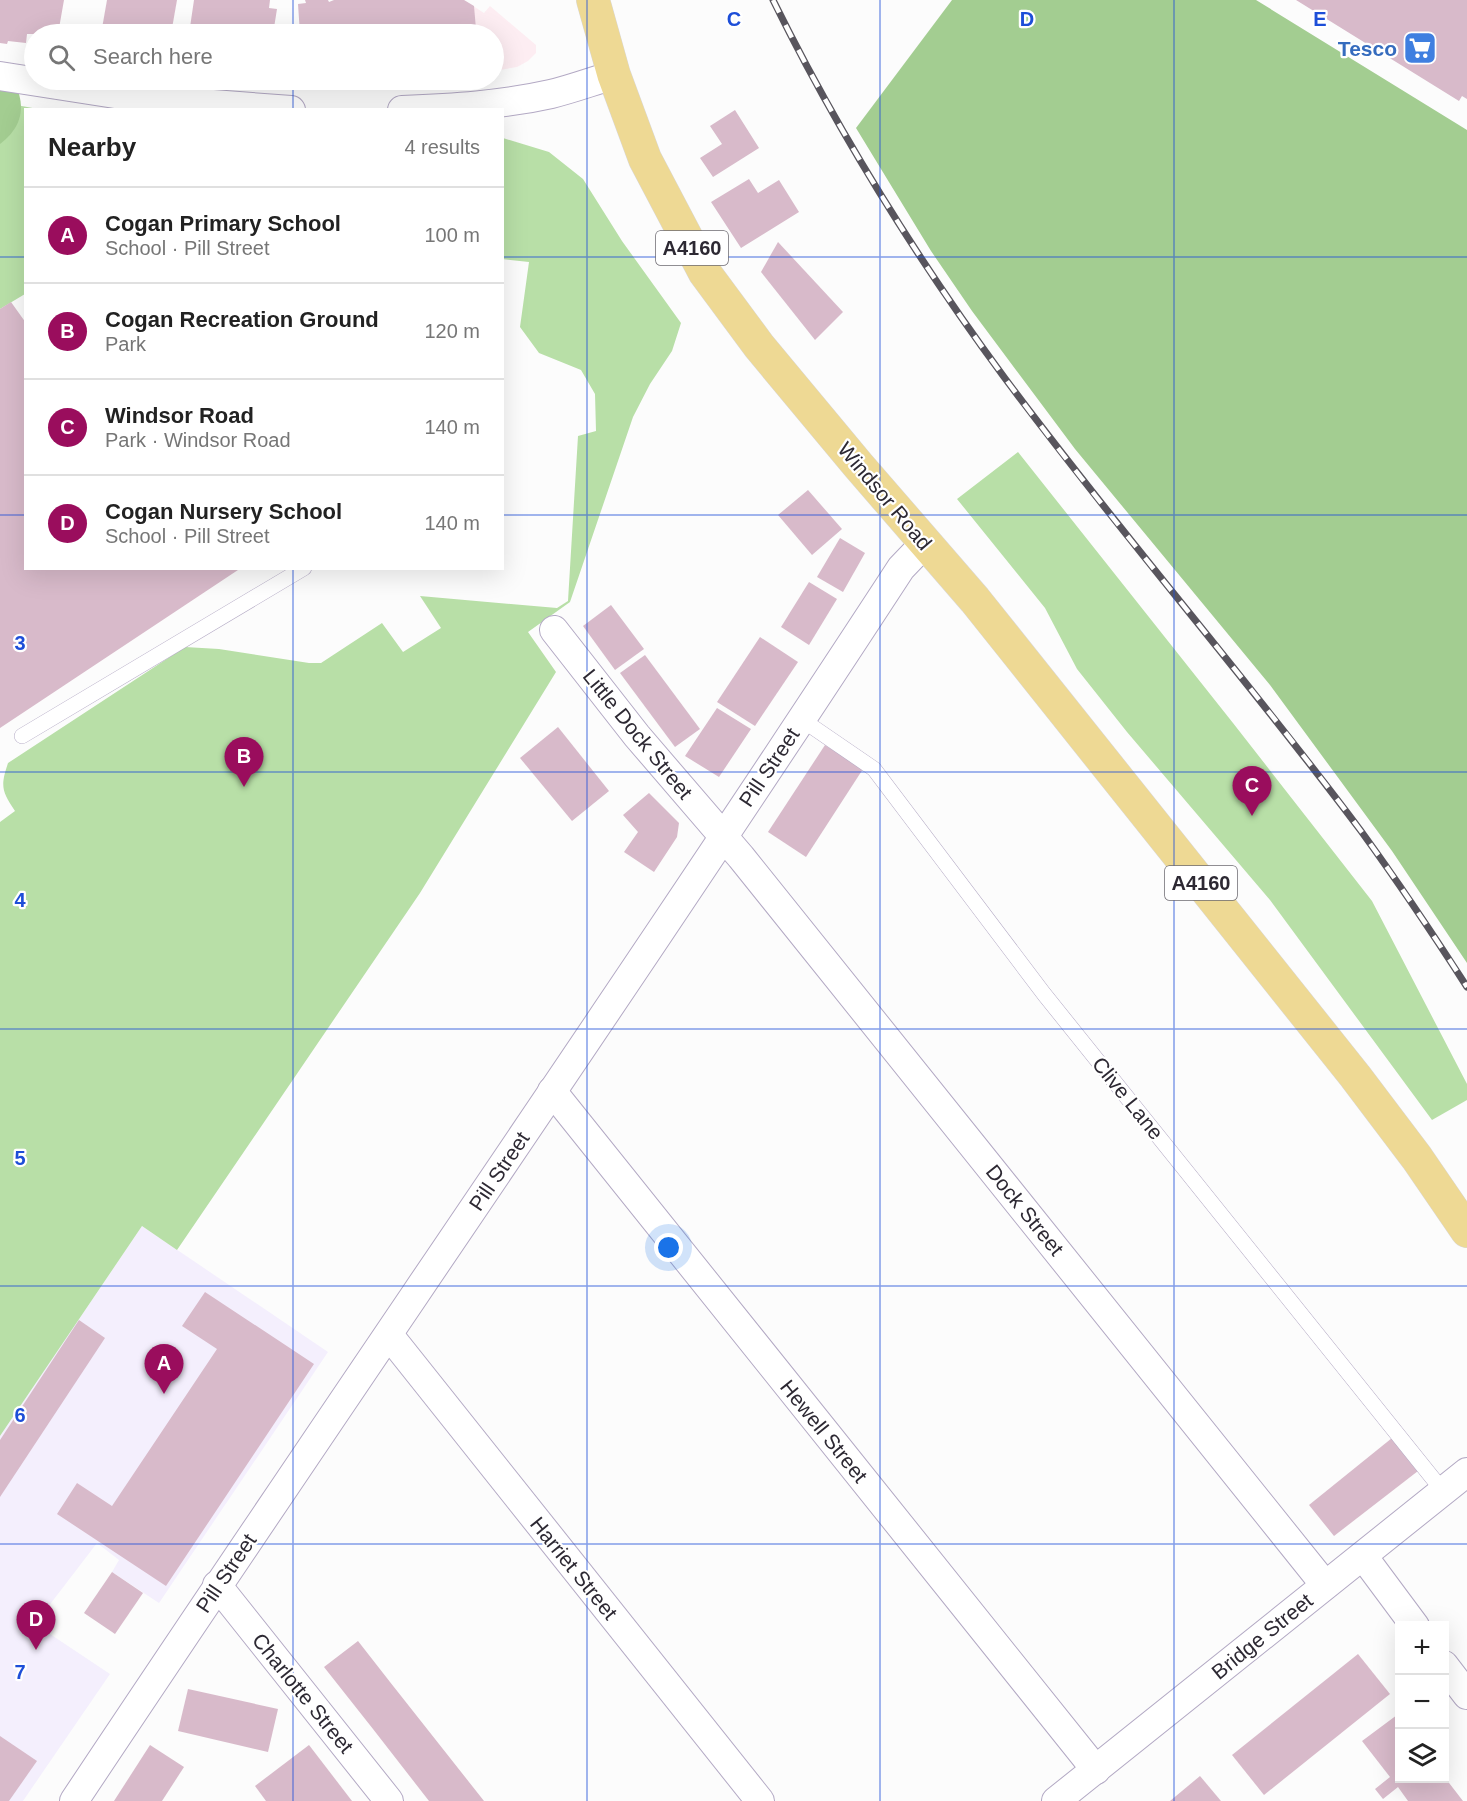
<!DOCTYPE html>
<html lang="en">
<head>
<meta charset="utf-8">
<style>
	:root { --surface:#fff; --page:#f2f2f2; --text:#222; --muted:#767676; --line:#e0e0e0; --accent:#9a0d5d }
	body { margin:0; font-family:Arial,sans-serif; background:var(--page); color:var(--text) }
	.controls { position:absolute; right:18px; bottom:18px; display:grid; overflow:hidden; border-radius:0px; box-shadow:0 6px 24px #0002 }
	.controls button { width:54px; height:54px; display:grid; place-items:center; padding:0; border:0; border-bottom:2px solid var(--line); background:var(--surface); color:var(--text); font:30px sans-serif }
	.you { position:absolute; left:669px; top:1248px; width:21px; height:21px; margin:-15px; border:4px solid #fff; border-radius:50%; background:#1a73e8; box-shadow:0 0 0 9px #1a73e833 }
	.badge { display:grid; place-items:center; width:39px; height:39px; border-radius:50%; background:var(--accent); color:#fff; font-size:20px; font-weight:700 }
	.pin { position:absolute; translate:-50% -50px; filter:drop-shadow(0 2px 3px #0008) }
	.pin::after { content:''; position:absolute; top:32px; width:21px; height:18px; background:inherit; clip-path:polygon(0 0,100% 0,50% 100%) }
	.list { margin:0; padding:0; list-style:none }
	h2 { display:flex; justify-content:space-between; align-items:center; height:78px; margin:0; padding:0 24px; font-size:26px }
	h2 small { font-size:20px; font-weight:400; color:var(--muted) }
	.list li { display:grid; grid-template-columns:39px 1fr auto; gap:18px; align-items:center; box-sizing:border-box; height:96px; padding:0 24px; border-top:2px solid var(--line) }
	.list b { display:block; font-size:22px; white-space:nowrap }
	.list p { margin:0; font-size:20px; white-space:nowrap; color:var(--muted) }
	.list em { font-size:20px; font-style:normal; color:var(--muted) }
	.icon { flex:none; width:33px; height:33px; fill:none; stroke:currentColor; stroke-width:2; stroke-linecap:round; stroke-linejoin:round }
	.map { position:relative; flex:none; width:1467px; height:1801px; overflow:hidden }
	.search { position:absolute; background:var(--surface); box-shadow:0 6px 24px #0002; left:24px; top:24px; width:480px; height:66px; display:flex; align-items:center; gap:15px; box-sizing:border-box; padding:0 21px; border-radius:33px; color:var(--muted); font-size:22px }
	.panel { position:absolute; background:var(--surface); box-shadow:0 6px 24px #0002; left:24px; top:108px; width:480px; height:462px; border-radius:0px }
	.map>svg:first-child { display:block }
</style>
</head>
<body>
<div class="map">
<svg width="1467" height="1801" viewBox="0 0 1467 1801">
	<rect width="100%" height="100%" fill="#fcfcfc"/>
	<path fill="#f4effd" d="M142 1226 328 1352 159 1603 112 1572 119 1560 97 1543 35 1624 110 1674 23 1801H0V1436Z"/>
	<path fill="#fdedf2" d="M334 0H464L484 13 490 6 536 45V53L528 61 517 67 494 71V34H338Z"/>
	<g fill="#b8dfa7">
		<path d="M0 102 38 109 26 110 25 294 0 309Z"/>
		<path d="M503 138 549 152 583 179 622 241 681 323 672 351 650 384 633 417 570 602 528 632 556 672 420 893 177 1250 142 1226 0 1436V822L15 811C2 791 0 787 8 763L185 647 219 649 309 663H321L382 623 403 652 441 628 420 596 557 608 568 601 578 436 596 431 595 394 581 370 539 353 520 327 529 262 502 259Z"/>
		<path d="M1018 452 1233 723 1372 901 1467 1084V1100L1432 1120 1270 900 1127 732 1077 669 1045 608 957 499Z"/>
	</g>
	<g fill="#a3cd91">
		<path d="M952 0H1256L1467 130V963L1392 851 1270 685 1075 449 972 311 931 251 856 128Z"/>
		<path d="M0 86 19 94C25 115 17 131 0 144Z"/>
	</g>
	<g fill="#d8baca">
		<path d="M0 0H64L58 34H27L26 43 8 41 7 44 0 43Z"/>
		<path d="M107 0H177L171 34H101Z"/>
		<path d="M194 0H270L269 8 277 9 273 34H189Z"/>
		<path d="M305 0H328L329 2 334 0H464L474 6 476 29 451 32 452 34H300L298 4 306 3Z"/>
		<path d="M1296 0H1467V99L1462 96 1459 101Z"/>
		<path d="M735 110 759 148 713 177 700 158 722 144 710 126Z"/>
		<path d="M749 179 758 193 779 180 799 212 741 248 711 202Z"/>
		<path d="M778 242 843 312 815 340 761 272Z"/>
		<path d="M11 302 26 323V568H241L0 728V309Z"/>
		<path d="M808 490 842 529 812 555 778 515Z"/>
		<path d="M840 538 865 553 843 592 817 577Z"/>
		<path d="M809 582 837 599 809 645 781 627Z"/>
		<path d="M611 605 644 649 615 670 583 626Z"/>
		<path d="M760 637 798 662 755 726 717 702Z"/>
		<path d="M645 655 700 729 675 747 620 673Z"/>
		<path d="M717 708 751 729 719 777 685 756Z"/>
		<path d="M558 727 609 791 572 821 520 758Z"/>
		<path d="M825 745 863 769 806 857 768 832Z"/>
		<path d="M649 793 679 823 677 837 654 872 624 852 638 832 623 815Z"/>
		<path d="M205 1292 314 1364 166 1586 57 1514 77 1483 112 1506 217 1349 182 1326Z"/>
		<path d="M79 1320 105 1338 0 1497V1440Z"/>
		<path d="M1392 1438 1418 1471 1334 1536 1309 1505Z"/>
		<path d="M112 1572 143 1593 115 1634 84 1613Z"/>
		<path d="M358 1641 390 1682 484 1801H429L373 1729 324 1667Z"/>
		<path d="M1358 1654 1390 1694 1264 1795 1232 1755Z"/>
		<path d="M188 1689 278 1709 268 1752 178 1731Z"/>
		<path d="M1397 1715 1400 1718V1779H1446L1463 1801H1408L1398 1787 1383 1799 1375 1789 1390 1777 1362 1741Z"/>
		<path d="M0 1736 37 1761 9 1801H0Z"/>
		<path d="M150 1745 184 1767 162 1801H114Z"/>
		<path d="M309 1745 352 1801H266L255 1786Z"/>
		<path d="M1200 1776 1221 1801H1170Z"/>
	</g>
	<g fill="none" stroke-linecap="round" stroke-linejoin="round">
		<defs>
			<g id="service">
				<path d="M801 719 874 769 1044 994 1443 1491"/>
				<path d="M22 736 304 568"/>
			</g>
			<g id="minor">
				<path d="M0 76 147 99 291 110"/>
				<path d="M402 110C452 108 502 105 551 94 572 89 593 81 614 75"/>
				<path d="M554 630 637 736 741 857 1325 1585"/>
				<path d="M552 1091 1096 1770"/>
				<path d="M389 1335 760 1801"/>
				<path d="M1363 1556 1415 1626"/>
				<path d="M217 1585 389 1801"/>
				<path d="M1444 1665 1467 1695"/>
				<path d="M74 1801C348 1389 631 982 901 568L925 543"/>
				<path d="M1056 1801 1467 1472"/>
			</g>
			<path id="primary" d="M593 0 614 75 645 159 705 273 759 346 858 465 975 600 1355 1076 1417 1158 1467 1231"/>
		</defs>
		<use href="#service" stroke="#b3a9c4" stroke-width="16"/>
		<use href="#minor" stroke="#b3a9c4" stroke-width="30"/>
		<use href="#primary" stroke="#d9d8da" stroke-width="34"/>
		<use href="#service" stroke="#fff" stroke-width="15"/>
		<use href="#minor" stroke="#fff" stroke-width="28"/>
		<use href="#primary" stroke="#eed994" stroke-width="33"/>
		<defs>
			<path id="rail" d="M773 0C838 132 917 259 1004 377 1119 532 1246 677 1361 831 1398 882 1433 934 1467 987"/>
		</defs>
		<use href="#rail" stroke="#58555d" stroke-width="7"/>
		<use href="#rail" stroke="#fff" stroke-width="4.5" stroke-dasharray="14" stroke-linecap="butt"/>
	</g>
	<path fill="none" stroke="#1d4ed8" stroke-width="1.5" stroke-opacity="0.55" d="M293 0V34M587 0V1801M880 0V1801M1174 0V1801M293 80V110M0 257H26M502 257H1467M0 515H26M502 515H1467M293 568V1801M0 772H1467M0 1029H1467M0 1286H1467M0 1544H1467"/>
	<defs>
		<symbol id="supermarket-square" viewBox="-11 -11 22 22"><rect x="-9" y="-9" width="18" height="18" rx="4" fill="#3f7fe0" stroke="#fff"/><path d="M-6-5.5h2.5l.6 2H6L4.5 2H-2.5L-4.4-4H-6ZM-1.5 3.2a1.3 1.3 0 1 0 .1 0ZM3 3.2a1.3 1.3 0 1 0 .1 0Z" fill="#fff"/></symbol>
	</defs>
	<g fill-rule="evenodd">
		<use href="#supermarket-square" x="1401" y="29" width="38" height="38"/>
	</g>
	<g text-anchor="middle" dominant-baseline="central" stroke-width="4.5" stroke-linejoin="round" paint-order="stroke">
		<g fill="#fff" stroke="#6c6970" stroke-width="1.5">
			<rect x="656" y="231" width="72" height="34" rx="4.5"/>
			<rect x="1165" y="866" width="72" height="34" rx="4.5"/>
		</g>
		<g font-size="20" font-weight="bold" fill="#2d2933">
			<text x="692" y="248">A4160</text>
			<text x="1201" y="883">A4160</text>
		</g>
		<g font-size="21" font-weight="bold" fill="#366cbe" stroke="#fff" text-anchor="end">
			<text x="1397" y="48">Tesco</text>
		</g>
		<g font-size="21" fill="#2d2933" stroke="#fff">
			<text transform="translate(885 496) rotate(50)">Windsor Road</text>
			<text transform="translate(638 734) rotate(51)">Little Dock Street</text>
			<text transform="translate(769 767) rotate(-56)">Pill Street</text>
			<text transform="translate(1128 1098) rotate(51)">Clive Lane</text>
			<text transform="translate(499 1171) rotate(-56)">Pill Street</text>
			<text transform="translate(1025 1210) rotate(51)">Dock Street</text>
			<text transform="translate(824 1431) rotate(51)">Hewell Street</text>
			<text transform="translate(574 1568) rotate(51)">Harriet Street</text>
			<text transform="translate(226 1573) rotate(-56)">Pill Street</text>
			<text transform="translate(1262 1636) rotate(-39)">Bridge Street</text>
			<text transform="translate(303 1693) rotate(51)">Charlotte Street</text>
		</g>
	</g>
	<g font-size="20" text-anchor="middle" font-weight="bold" fill="#1d4ed8" stroke="#fff" stroke-width="4.5" stroke-linejoin="round" paint-order="stroke">
		<text x="734" y="26">C</text>
		<text x="1027" y="26">D</text>
		<text x="1320" y="26">E</text>
		<text x="20" y="650">3</text>
		<text x="20" y="907">4</text>
		<text x="20" y="1165">5</text>
		<text x="20" y="1422">6</text>
		<text x="20" y="1679">7</text>
	</g>
</svg>
<div class="controls">
<button>+</button>
<button>−</button>
<button><svg class="icon" aria-label="layers" viewBox="0 0 24 24"><path d="M12 4l9 5-9 5-9-5zM3 14l9 5 9-5"/></svg></button>
</div>
<div class="you"></div>
<div class="pin badge" style="left:164px;top:1394px">A</div>
<div class="pin badge" style="left:244px;top:787px">B</div>
<div class="pin badge" style="left:1252px;top:816px">C</div>
<div class="pin badge" style="left:36px;top:1650px">D</div>
<div class="search"><svg class="icon" aria-label="search" viewBox="0 0 24 24"><circle cx="10" cy="10" r="6"/><path d="M15 15l6 6"/></svg>Search here</div>
<section class="panel">
<h2>Nearby<small>4 results</small></h2>
<ul class="list">
<li><span class="badge">A</span><div><b>Cogan Primary School</b><p>School · Pill Street</p></div><em>100 m</em></li>
<li><span class="badge">B</span><div><b>Cogan Recreation Ground</b><p>Park</p></div><em>120 m</em></li>
<li><span class="badge">C</span><div><b>Windsor Road</b><p>Park · Windsor Road</p></div><em>140 m</em></li>
<li><span class="badge">D</span><div><b>Cogan Nursery School</b><p>School · Pill Street</p></div><em>140 m</em></li>
</ul>
</section>
</div>
</body>
</html>
